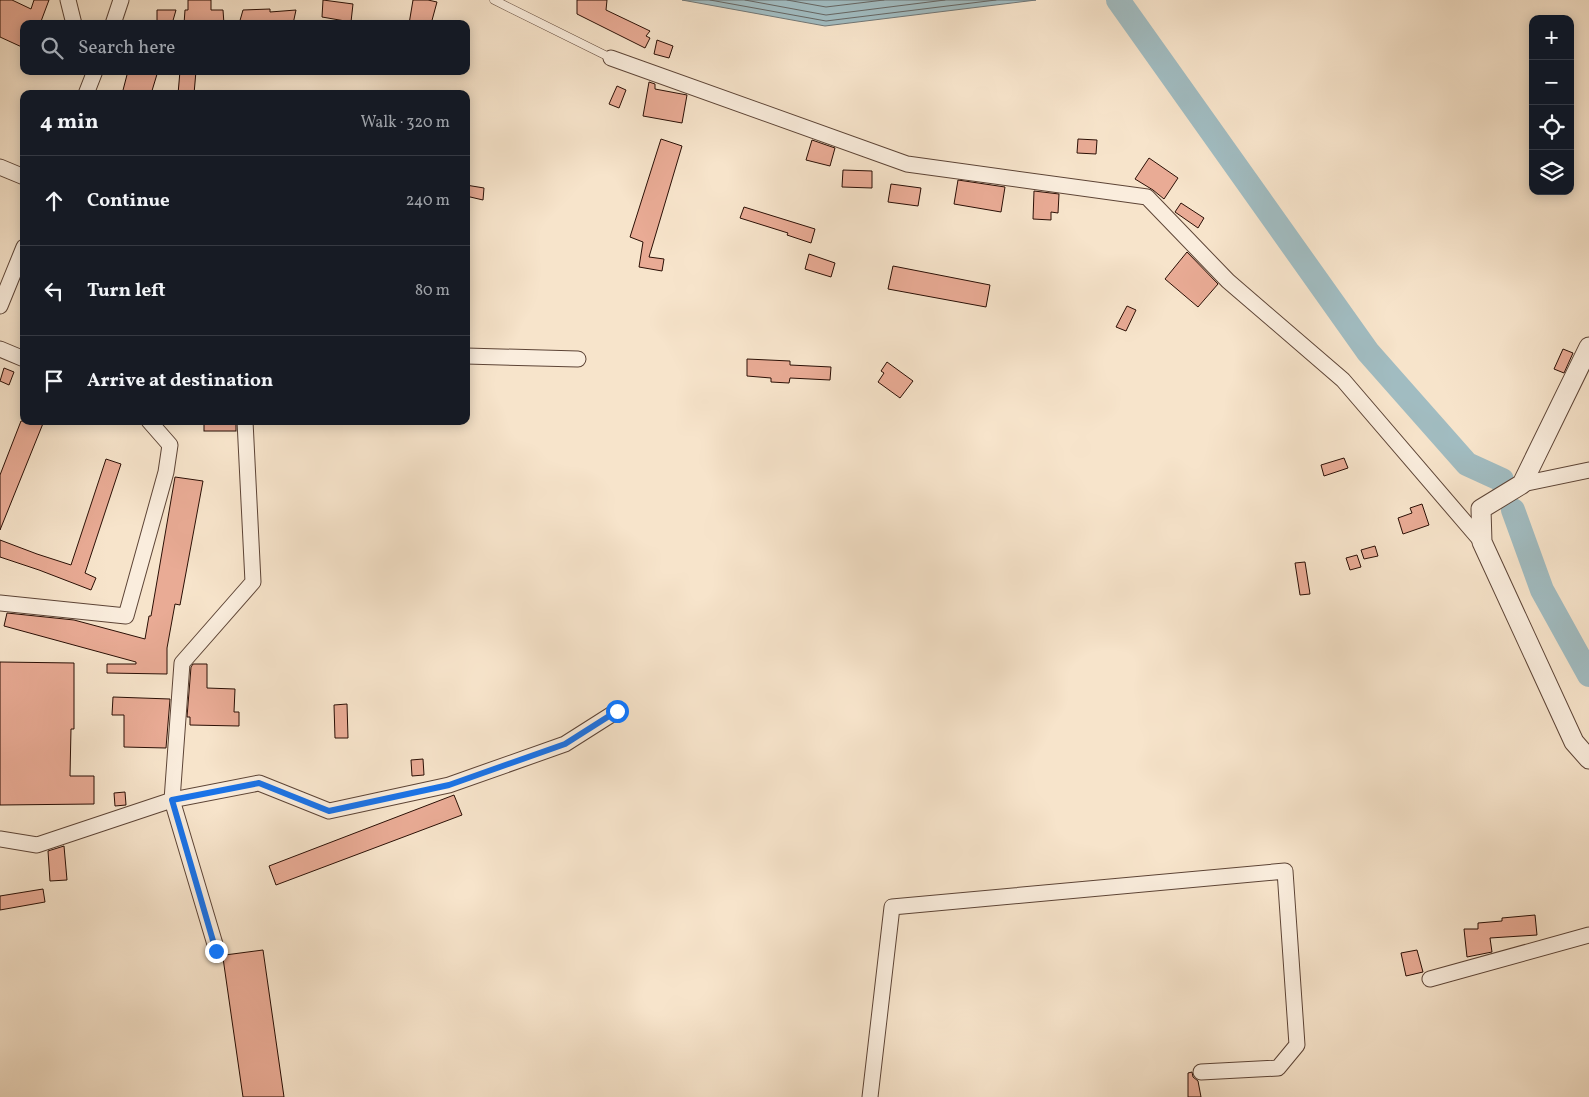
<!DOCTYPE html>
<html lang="en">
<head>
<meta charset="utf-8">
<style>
	:root { --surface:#171b24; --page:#20242c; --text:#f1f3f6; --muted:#9ea1a6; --line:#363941 }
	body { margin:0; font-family:Vollkorn,serif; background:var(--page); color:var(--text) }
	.controls { position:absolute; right:15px; top:15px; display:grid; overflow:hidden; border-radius:10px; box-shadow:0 2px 12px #0003 }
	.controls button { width:45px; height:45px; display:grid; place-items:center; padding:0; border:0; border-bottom:1px solid var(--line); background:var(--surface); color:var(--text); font:25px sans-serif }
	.stop { position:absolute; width:15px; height:15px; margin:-11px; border:4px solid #1a73e8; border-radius:50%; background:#fff }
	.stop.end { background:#1a73e8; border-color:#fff; box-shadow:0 1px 5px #0008 }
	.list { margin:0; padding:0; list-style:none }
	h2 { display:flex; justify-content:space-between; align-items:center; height:65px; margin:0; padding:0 20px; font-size:21px }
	h2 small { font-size:16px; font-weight:400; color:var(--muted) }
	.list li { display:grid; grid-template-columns:32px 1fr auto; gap:15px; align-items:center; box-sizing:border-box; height:90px; padding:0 20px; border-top:1px solid var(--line) }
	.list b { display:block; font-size:19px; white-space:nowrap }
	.list em { font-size:16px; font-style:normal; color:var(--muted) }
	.icon { flex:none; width:28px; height:28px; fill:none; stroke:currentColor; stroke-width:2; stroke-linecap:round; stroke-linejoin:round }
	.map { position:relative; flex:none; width:1589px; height:1097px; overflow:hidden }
	.search { position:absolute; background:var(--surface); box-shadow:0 2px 12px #0003; left:20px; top:20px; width:450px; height:55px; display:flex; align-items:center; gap:12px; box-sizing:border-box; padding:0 18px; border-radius:10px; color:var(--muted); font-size:19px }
	.panel { position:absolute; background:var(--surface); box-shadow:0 2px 12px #0003; left:20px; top:90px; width:450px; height:335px; border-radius:10px }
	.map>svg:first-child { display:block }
</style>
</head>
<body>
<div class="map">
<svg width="1589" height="1097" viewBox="0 0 1589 1097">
	<rect width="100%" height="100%" fill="#f7e4cb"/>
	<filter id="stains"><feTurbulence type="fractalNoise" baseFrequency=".004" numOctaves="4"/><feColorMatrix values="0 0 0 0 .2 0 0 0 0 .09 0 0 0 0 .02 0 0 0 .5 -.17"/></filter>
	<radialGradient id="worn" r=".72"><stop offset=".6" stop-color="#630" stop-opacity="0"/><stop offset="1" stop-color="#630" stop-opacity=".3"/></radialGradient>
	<path fill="#a1bcc1" stroke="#717776" d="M682 0H1036L825 26Z"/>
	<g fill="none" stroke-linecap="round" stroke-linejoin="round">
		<g stroke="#666663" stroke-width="1">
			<path d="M710 0 826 21 996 0"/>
			<path d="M745 0 826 15 945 0"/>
			<path d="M787 0 826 7 884 0"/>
		</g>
		<g stroke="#a1bcc1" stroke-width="24">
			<path d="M1118 0 1368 352 1467 464 1502 480 1504 486"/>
			<path d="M1513 510 1542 590 1589 675"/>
		</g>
	</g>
	<g fill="#e9ab95" stroke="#2a0f05">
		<path d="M0 0H12L31 9 34 0H49L40 24H24V48L0 37Z"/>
		<path d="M188 0H211V10H223L224 24H184L185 10H188Z"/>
		<path d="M323 0 353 4 351 22 322 17Z"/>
		<path d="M413 0H428L437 2 431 24H409Z"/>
		<path d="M577 0H607L606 10 650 31 646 36 650 38 645 48 577 14Z"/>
		<path d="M270 9V12L296 10 293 24H239L243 10Z"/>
		<path d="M157 10H176L172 24H157Z"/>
		<path d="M657 40 673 46 669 58 654 54Z"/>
		<path d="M128 71H158L151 94H122Z"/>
		<path d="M180 71H196L194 94H178Z"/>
		<path d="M649 82 655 84V89L687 95 682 123 643 116Z"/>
		<path d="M617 86 626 90 619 108 609 104Z"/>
		<path d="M661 139 682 146 649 257 664 259 662 271 639 267 643 242 630 237Z"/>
		<path d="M1078 139 1097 140 1096 154 1077 153Z"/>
		<path d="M812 140 835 148 830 166 806 160Z"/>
		<path d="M1149 158 1178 178 1164 199 1153 190 1135 179Z"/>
		<path d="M843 170 872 171V188L842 187Z"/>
		<path d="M958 180 1005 187 1001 212 954 204Z"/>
		<path d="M891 184 921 188 918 206 888 202Z"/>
		<path d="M466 185 484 188 483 200 466 196Z"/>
		<path d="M1034 191 1059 194 1058 213 1051 212V220L1033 219Z"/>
		<path d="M1181 203 1204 218 1198 228 1175 212Z"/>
		<path d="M744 207 815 229 811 243 787 235 788 233 740 218Z"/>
		<path d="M1187 252 1218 284 1198 307 1165 279Z"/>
		<path d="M809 254 835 263 831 277 805 269Z"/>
		<path d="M893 266 990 285 986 307 888 289Z"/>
		<path d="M1127 306 1136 310 1126 331 1116 327Z"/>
		<path d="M1563 349 1573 353 1564 373 1554 369Z"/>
		<path d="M747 359 790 361V365L831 367 830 380 790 378 789 383 771 382V378L747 376Z"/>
		<path d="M887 362 913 381 900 398 878 382 884 373 881 371Z"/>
		<path d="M4 368 14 372 9 385 0 381Z"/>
		<path d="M21 421H44L0 530V475Z"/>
		<rect x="204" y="421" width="32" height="10"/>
		<path d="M1344 458 1348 468 1324 476 1321 465Z"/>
		<path d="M106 459 121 464 85 573 96 578 91 590 39 570 0 557V540L37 554 71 565Z"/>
		<path d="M175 477 203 481 180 605 175 604 167 648V674L107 673V664H136V662L4 626 7 613 74 620 145 639 149 616H151Z"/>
		<path d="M1422 504 1429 525 1403 534 1398 518 1412 513 1410 508Z"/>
		<path d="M1375 546 1378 556 1364 559 1361 550Z"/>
		<path d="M1357 555 1361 567 1350 570 1346 558Z"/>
		<path d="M1305 562 1310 594 1300 595 1295 563Z"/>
		<path d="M0 662 74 663V729H71L70 776H94V804L0 805Z"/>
		<path d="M193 664H207V688L235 689 234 712H239V726L190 725V717H187L191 667Z"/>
		<path d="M113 697 170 699 166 748 124 747V715H112Z"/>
		<path d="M347 704 348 738H335L334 705Z"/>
		<path d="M423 759 424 775 412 776 411 760Z"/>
		<path d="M125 792 126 805 115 806 114 793Z"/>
		<path d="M454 795 462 815 276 885 269 866Z"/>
		<path d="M64 846 67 880 50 881 48 851Z"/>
		<path d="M43 889 45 902 0 910V896Z"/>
		<path d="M1535 915 1537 935 1490 938 1492 952 1467 957 1464 929H1478V923L1502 921V918Z"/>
		<path d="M263 950 284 1097H243L223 958 225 955Z"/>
		<path d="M1417 950 1423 972 1406 976 1401 953Z"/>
		<path d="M1192 1072 1193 1077 1198 1081 1201 1097H1188V1073Z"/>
	</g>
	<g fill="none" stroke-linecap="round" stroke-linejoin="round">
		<defs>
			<path id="service" d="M494 0 611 58"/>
			<g id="minor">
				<path d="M68 0 74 24"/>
				<path d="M113 24 121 0"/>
				<path d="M611 58 907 164 1147 197 1228 281 1343 380 1482 542"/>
				<path d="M86 94 95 71"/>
				<path d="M0 167 24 177"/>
				<path d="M0 306 24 247"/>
				<path d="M0 349 24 359"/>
				<path d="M466 356 578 359"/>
				<path d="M1522 484 1589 470"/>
				<path d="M0 603 126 616 166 472 170 445 149 421"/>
				<path d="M0 839 37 845 172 800 259 783 329 811 449 785 565 744 617 711"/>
				<path d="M217 951 172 800 182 663 253 582 245 421"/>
				<path d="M1430 979 1589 935"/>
				<path d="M870 1097 892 907 1285 871 1297 1045 1278 1068 1201 1072"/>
			</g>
			<path id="tertiary" d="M1589 347 1522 484 1481 509 1482 542 1574 742 1589 759"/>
		</defs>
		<use href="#service" stroke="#5d4436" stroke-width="9"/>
		<use href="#minor" stroke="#5d4436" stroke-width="17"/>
		<use href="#tertiary" stroke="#5d4436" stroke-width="21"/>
		<use href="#service" stroke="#faeddd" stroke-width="8"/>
		<use href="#minor" stroke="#faeddd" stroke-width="15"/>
		<use href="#tertiary" stroke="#faeddd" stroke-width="19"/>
	</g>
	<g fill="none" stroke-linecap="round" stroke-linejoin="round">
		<path stroke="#1a73e8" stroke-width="6" d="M216 951 172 800 259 783 329 811 449 785 565 744 617 711"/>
	</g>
	<rect width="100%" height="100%" filter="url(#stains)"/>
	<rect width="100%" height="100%" fill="url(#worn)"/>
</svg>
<div class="controls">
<button>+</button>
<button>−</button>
<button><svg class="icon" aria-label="locate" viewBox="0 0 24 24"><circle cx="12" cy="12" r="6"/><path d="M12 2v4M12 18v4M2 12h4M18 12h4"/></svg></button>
<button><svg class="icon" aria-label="layers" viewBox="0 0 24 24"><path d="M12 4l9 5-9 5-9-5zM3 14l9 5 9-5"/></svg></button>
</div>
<div class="stop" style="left:617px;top:711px"></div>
<div class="stop end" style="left:216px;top:951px"></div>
<div class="search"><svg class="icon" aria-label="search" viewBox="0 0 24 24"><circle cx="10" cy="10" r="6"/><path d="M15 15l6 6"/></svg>Search here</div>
<section class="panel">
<h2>4 min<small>Walk · 320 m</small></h2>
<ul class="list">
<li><svg class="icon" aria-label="ahead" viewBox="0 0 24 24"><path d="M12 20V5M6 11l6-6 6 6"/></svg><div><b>Continue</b></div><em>240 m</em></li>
<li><svg class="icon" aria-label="left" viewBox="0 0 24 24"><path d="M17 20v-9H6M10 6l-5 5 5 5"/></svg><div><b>Turn left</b></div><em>80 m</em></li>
<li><svg class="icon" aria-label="arrive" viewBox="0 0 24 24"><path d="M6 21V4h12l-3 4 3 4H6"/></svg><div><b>Arrive at destination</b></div></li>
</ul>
</section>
</div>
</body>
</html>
